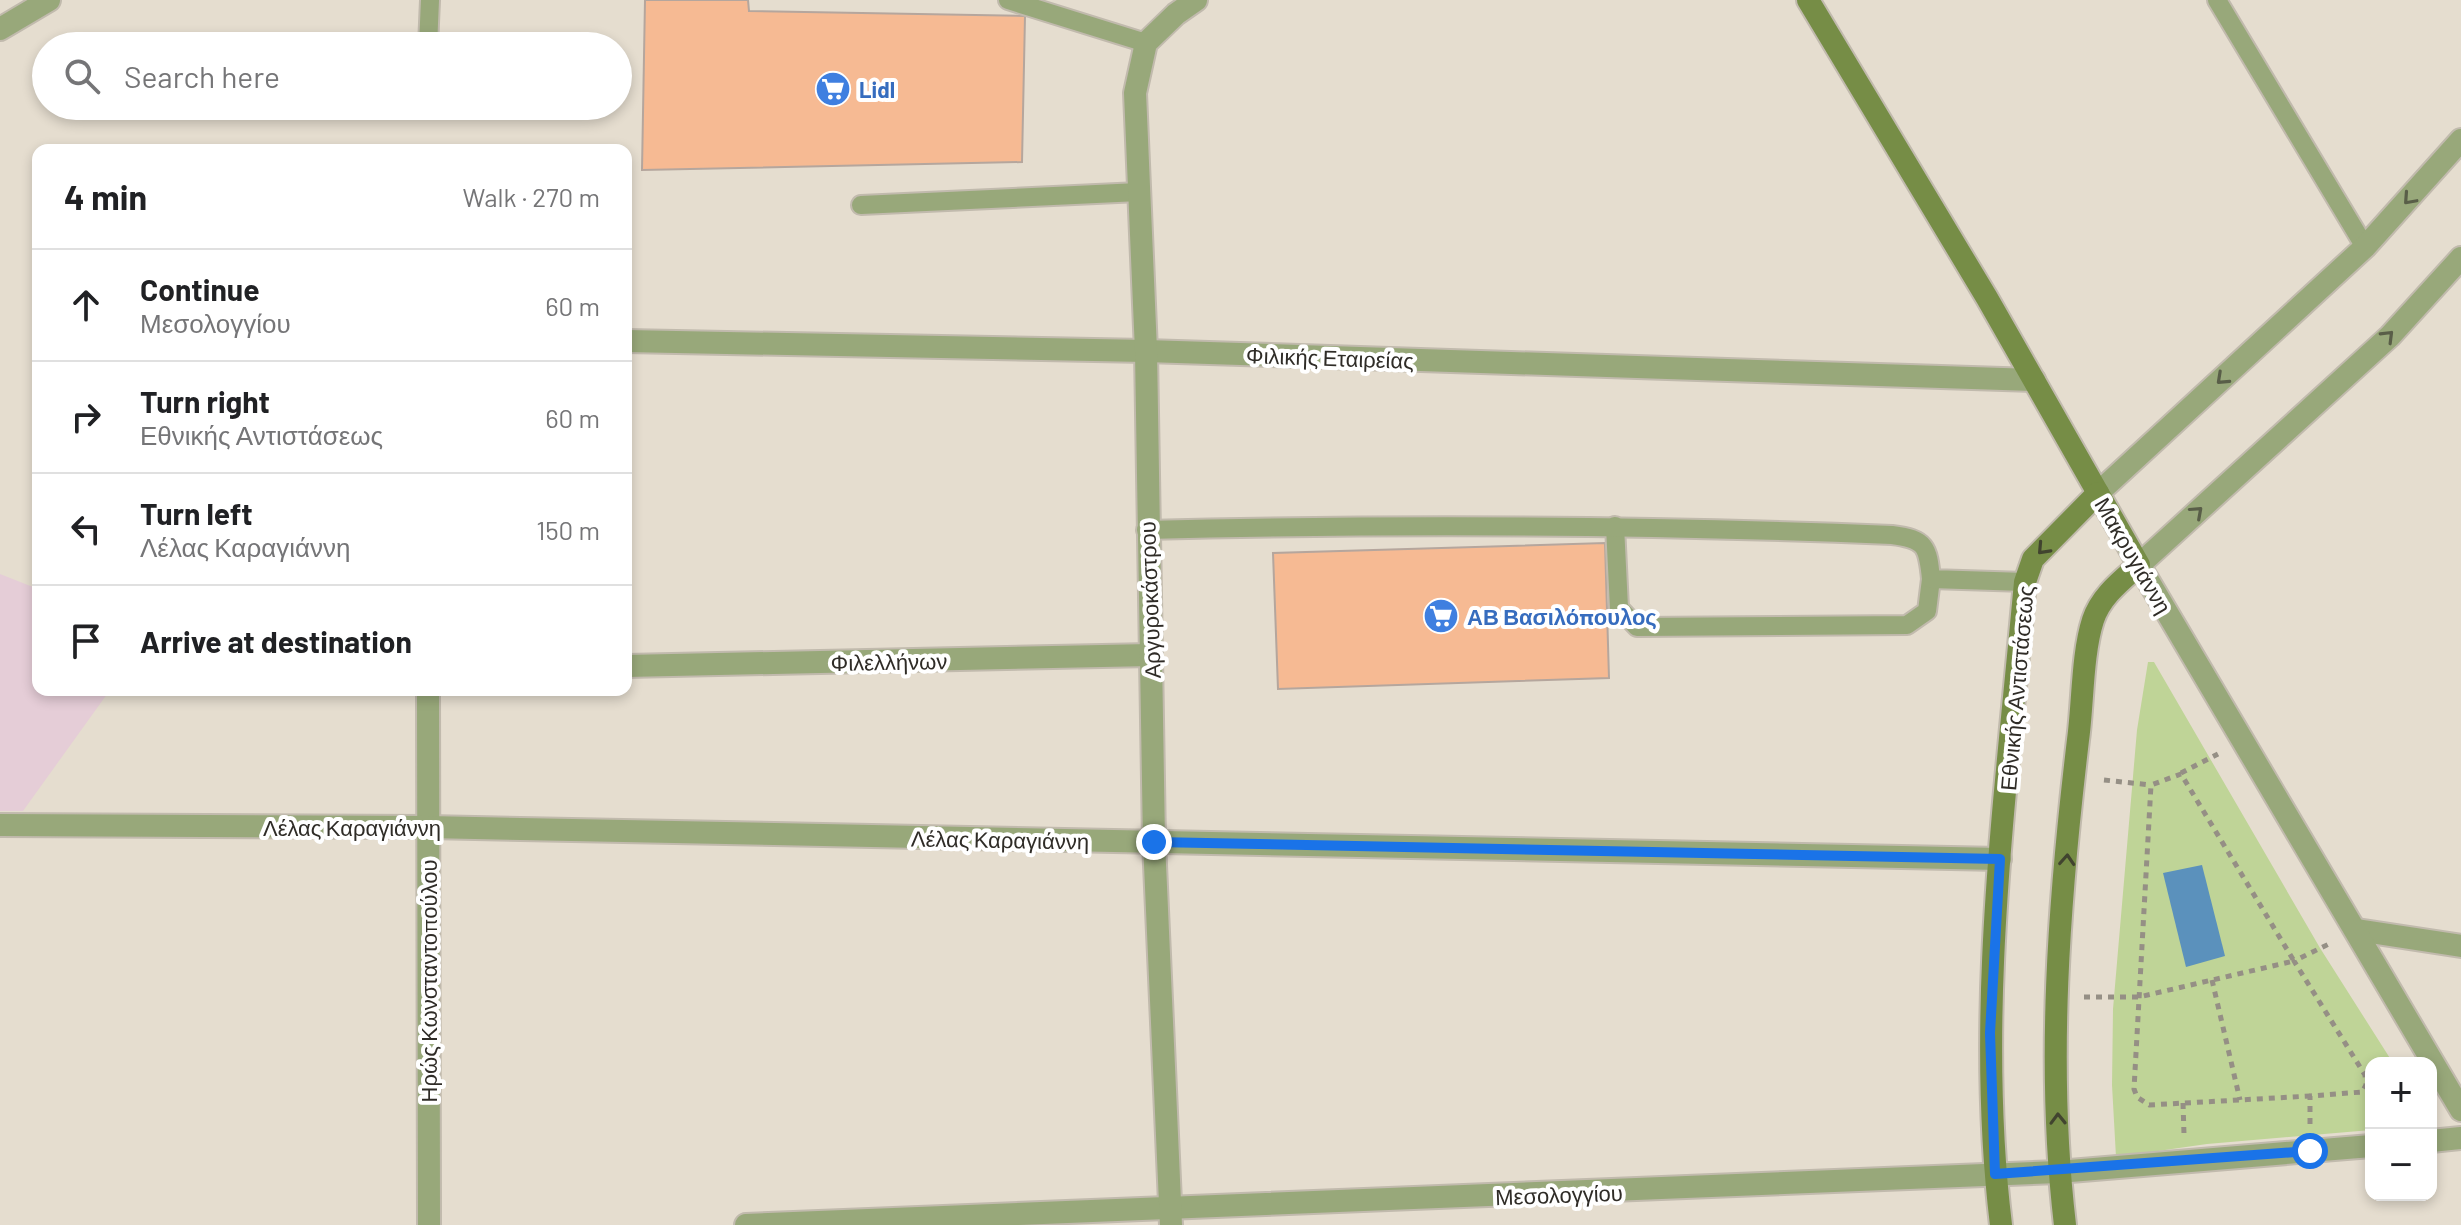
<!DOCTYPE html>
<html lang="en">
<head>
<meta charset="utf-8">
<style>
	:root { --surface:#fff; --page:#f6f6f6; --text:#202124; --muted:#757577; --line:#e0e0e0 }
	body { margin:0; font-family:Barlow,sans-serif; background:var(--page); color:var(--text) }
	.controls { position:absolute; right:24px; bottom:24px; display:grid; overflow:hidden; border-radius:16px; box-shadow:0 4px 12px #0003 }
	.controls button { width:72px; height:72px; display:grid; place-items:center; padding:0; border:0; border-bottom:2px solid var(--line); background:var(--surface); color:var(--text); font:40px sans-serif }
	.stop { position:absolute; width:24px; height:24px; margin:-18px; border:6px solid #1a73e8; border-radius:50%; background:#fff }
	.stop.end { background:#1a73e8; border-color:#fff; box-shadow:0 2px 8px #0008 }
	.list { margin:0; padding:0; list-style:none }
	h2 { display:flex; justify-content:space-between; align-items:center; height:104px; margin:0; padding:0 32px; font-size:34px }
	h2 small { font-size:26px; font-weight:400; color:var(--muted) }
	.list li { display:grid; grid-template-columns:52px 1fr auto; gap:24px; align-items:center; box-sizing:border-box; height:112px; padding:0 32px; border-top:2px solid var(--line) }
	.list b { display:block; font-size:30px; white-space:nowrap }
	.list p { margin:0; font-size:26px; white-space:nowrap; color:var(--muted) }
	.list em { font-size:26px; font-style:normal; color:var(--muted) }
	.icon { flex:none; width:44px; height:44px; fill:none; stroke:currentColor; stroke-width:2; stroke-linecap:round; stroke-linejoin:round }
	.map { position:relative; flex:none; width:2461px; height:1225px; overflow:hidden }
	.search { position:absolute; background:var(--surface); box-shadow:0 4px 12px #0003; left:32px; top:32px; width:600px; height:88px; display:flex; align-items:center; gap:20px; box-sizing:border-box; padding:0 28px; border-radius:44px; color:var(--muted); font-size:30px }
	.panel { position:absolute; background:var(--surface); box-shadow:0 4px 12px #0003; left:32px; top:144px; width:600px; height:552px; border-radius:16px }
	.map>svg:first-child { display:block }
</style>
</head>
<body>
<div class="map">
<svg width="2461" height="1225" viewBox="0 0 2461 1225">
	<rect width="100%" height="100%" fill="#e5ddcf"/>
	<path fill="#e5cdd7" d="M0 574 38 589V690H110L23 811H0Z"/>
	<path fill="#bfd497" d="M2148 662H2154L2320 948 2393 1063H2371V1130L2207 1144 2116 1157 2112 1085 2113 1009 2137 730Z"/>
	<path fill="#5b91bc" d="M2202 865 2225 956 2186 967 2163 873Z"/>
	<g fill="#f6ba93" stroke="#b5a69d" stroke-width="2">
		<path d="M645 0H748L749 11 1025 16 1022 162 642 170Z"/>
		<path d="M1605 543 1609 678 1278 689 1273 553Z"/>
	</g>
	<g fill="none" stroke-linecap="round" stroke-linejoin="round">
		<defs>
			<g id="service">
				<path d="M1008 0 1146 43"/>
				<path d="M2217 0 2365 247"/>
				<path d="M428 46 430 0"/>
				<path d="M861 205 1139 192"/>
				<path d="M1615 526 1619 608 1637 627 1907 625 1927 611 1931 579"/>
				<path d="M1146 530C1395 524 1643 525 1892 535 1926 539 1928 547 1931 579L2025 582"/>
			</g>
			<g id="minor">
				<path d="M626 341 1146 351 2034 380"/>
				<path d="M626 666 1151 655"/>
				<path d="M428 690 429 1225"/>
				<path d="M0 825 428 827 2000 859"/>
				<path d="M2357 930 2461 946"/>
				<path d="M2431 1141 2461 1138"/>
				<path d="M746 1225 2058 1172 2371 1146"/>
				<path d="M1171 1225 1154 842 1146 351 1135 93 1146 43 1176 14 1196 0"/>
			</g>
			<g id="tertiary">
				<path d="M0 29 49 0"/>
				<path d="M2461 258 2390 336 2139 565 2461 1110"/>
				<path d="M2098 493 2365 247 2461 140"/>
			</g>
			<g id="secondary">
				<path d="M1808 0 1987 298 2139 565C2121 581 2101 596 2093 620 2082 654 2083 704 2078 740 2059 899 2046 1065 2065 1225"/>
				<path d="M2001 1225C1975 1012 2006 795 2025 582L2033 559 2098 493"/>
			</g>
		</defs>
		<use href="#service" stroke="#c1baad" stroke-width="22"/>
		<use href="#minor" stroke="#c1baad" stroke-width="26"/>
		<use href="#tertiary" stroke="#c1baad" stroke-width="26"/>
		<use href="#secondary" stroke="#c1baad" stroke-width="26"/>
		<g stroke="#958f85" stroke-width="5" stroke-dasharray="6 6" stroke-linecap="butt">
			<path d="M2181 773 2218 754"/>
			<path d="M2104 780 2151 785"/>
			<path d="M2212 980 2240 1100"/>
			<path d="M2084 997H2139L2294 961 2181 774 2151 785 2134 1089 2137 1097 2149 1105 2310 1096"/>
			<path d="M2183 1103 2184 1134"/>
			<path d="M2310 1124V1096L2362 1092 2366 1085 2365 1075 2294 961 2331 943"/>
		</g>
		<use href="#service" stroke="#98a87a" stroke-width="18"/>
		<use href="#minor" stroke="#98a87a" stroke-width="22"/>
		<use href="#tertiary" stroke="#98a87a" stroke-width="22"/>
		<use href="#secondary" stroke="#768d46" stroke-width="22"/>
	</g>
	<defs><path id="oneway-chevron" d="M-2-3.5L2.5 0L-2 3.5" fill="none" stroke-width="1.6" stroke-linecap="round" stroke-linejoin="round" transform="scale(2)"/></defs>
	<g stroke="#595e48">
		<use href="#oneway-chevron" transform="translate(2409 199) rotate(132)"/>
		<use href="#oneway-chevron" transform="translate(2388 336) rotate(-45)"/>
		<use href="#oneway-chevron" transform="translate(2222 379) rotate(137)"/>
		<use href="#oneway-chevron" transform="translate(2197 512) rotate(-42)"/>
	</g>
	<g stroke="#41442f">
		<use href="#oneway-chevron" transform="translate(2043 549) rotate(133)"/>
		<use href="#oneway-chevron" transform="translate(2067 860) rotate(-86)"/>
		<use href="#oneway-chevron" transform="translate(2058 1119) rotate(-91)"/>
	</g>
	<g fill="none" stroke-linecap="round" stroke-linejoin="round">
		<path stroke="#1a73e8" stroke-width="10" d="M1154 842 2000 859 1990 1033 1995 1174 2310 1151"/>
	</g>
	<defs>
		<symbol id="supermarket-disc" viewBox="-11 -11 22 22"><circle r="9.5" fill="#3f7fe0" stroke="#fff"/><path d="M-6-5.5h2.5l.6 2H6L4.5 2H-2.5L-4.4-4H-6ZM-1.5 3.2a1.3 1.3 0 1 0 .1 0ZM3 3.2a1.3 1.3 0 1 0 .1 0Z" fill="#fff"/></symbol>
	</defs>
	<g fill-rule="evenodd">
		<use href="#supermarket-disc" x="813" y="69" width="40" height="40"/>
		<use href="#supermarket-disc" x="1421" y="596" width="40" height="40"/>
	</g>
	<g text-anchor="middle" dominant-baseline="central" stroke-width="8" stroke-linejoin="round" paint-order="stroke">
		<g font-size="22" font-weight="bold" fill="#366cbe" stroke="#fff" text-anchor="start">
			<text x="859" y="89">Lidl</text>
			<text x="1467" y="616">ΑΒ Βασιλόπουλος</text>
		</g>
		<g font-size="22" fill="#2f2c27" stroke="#fff">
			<text transform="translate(1330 357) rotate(2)">Φιλικής Εταιρείας</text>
			<text transform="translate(2134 555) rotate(60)">Μακρυγιάννη</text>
			<text transform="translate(1149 600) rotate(-92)">Αργυροκάστρου</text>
			<text transform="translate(889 661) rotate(-1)">Φιλελλήνων</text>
			<text transform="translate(2016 688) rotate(-85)">Εθνικής Αντιστάσεως</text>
			<text x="352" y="827">Λέλας Καραγιάννη</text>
			<text transform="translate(1000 839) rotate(1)">Λέλας Καραγιάννη</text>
			<text transform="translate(428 981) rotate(-90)">Ηρώς Κωνσταντοπούλου</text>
			<text transform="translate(1559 1194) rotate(-2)">Μεσολογγίου</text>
		</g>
	</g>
</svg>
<div class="controls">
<button>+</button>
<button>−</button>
</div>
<div class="stop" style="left:2310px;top:1151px"></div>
<div class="stop end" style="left:1154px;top:842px"></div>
<div class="search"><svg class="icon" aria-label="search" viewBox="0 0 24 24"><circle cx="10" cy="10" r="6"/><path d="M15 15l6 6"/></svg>Search here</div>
<section class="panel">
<h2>4 min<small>Walk · 270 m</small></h2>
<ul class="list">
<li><svg class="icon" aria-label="ahead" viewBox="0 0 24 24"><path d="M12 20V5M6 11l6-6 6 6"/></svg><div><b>Continue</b><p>Μεσολογγίου</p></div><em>60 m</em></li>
<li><svg class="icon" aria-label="right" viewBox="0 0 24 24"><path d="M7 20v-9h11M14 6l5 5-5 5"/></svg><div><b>Turn right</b><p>Εθνικής Αντιστάσεως</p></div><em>60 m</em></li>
<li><svg class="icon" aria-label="left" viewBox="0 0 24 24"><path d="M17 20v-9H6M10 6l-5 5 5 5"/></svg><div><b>Turn left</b><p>Λέλας Καραγιάννη</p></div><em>150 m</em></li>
<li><svg class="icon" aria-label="arrive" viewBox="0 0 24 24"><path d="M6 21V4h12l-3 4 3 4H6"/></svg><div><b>Arrive at destination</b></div></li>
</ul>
</section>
</div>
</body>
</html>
